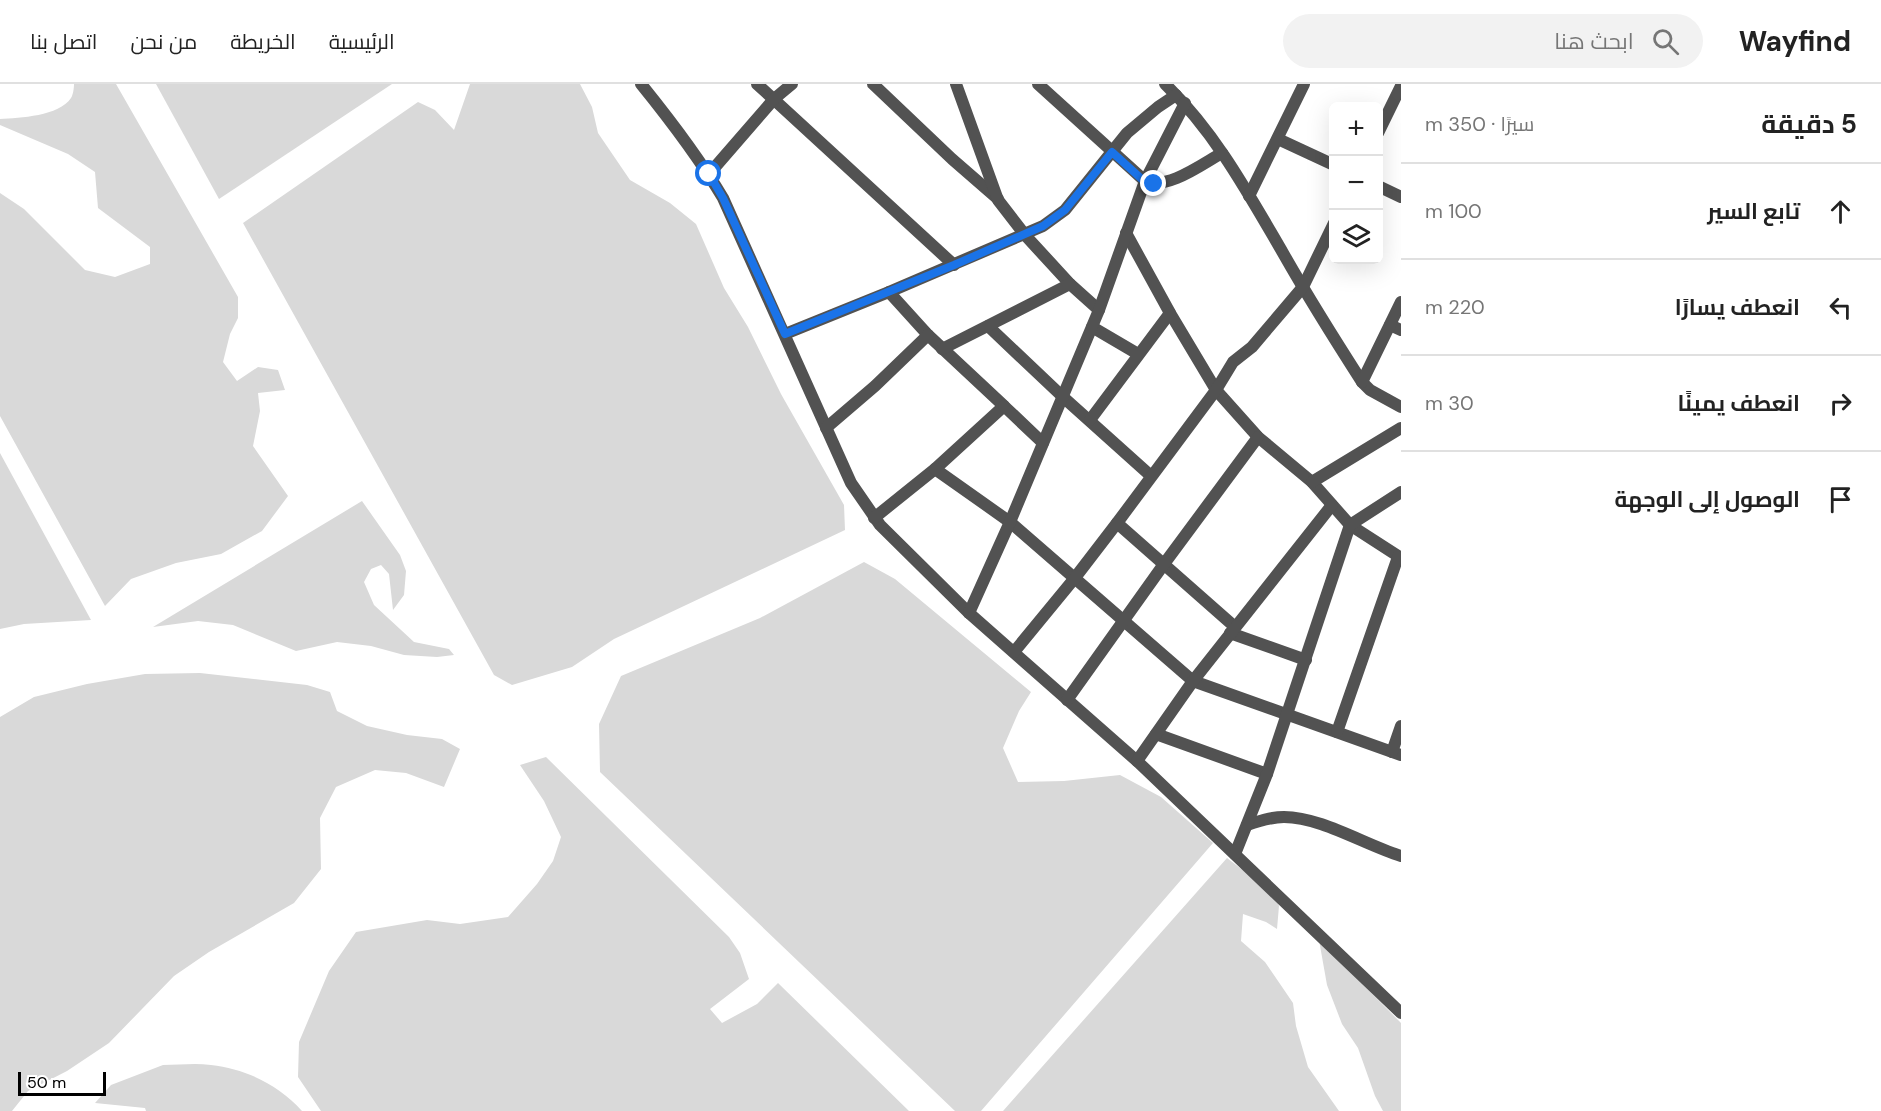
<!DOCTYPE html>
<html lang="ar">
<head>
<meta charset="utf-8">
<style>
	:root { --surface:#fff; --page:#f2f2f2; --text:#222; --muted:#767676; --line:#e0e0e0 }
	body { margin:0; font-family:"DM Sans",Cairo,sans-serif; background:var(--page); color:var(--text); direction:rtl }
	.controls { position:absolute; right:18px; top:18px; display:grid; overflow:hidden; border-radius:9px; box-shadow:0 6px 24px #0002 }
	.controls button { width:54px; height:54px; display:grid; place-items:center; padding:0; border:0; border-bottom:2px solid var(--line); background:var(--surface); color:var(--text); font:30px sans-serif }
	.scale { position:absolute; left:18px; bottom:15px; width:88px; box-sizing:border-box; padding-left:6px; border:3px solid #000; border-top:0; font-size:16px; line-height:21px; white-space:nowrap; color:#000; -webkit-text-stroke:4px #fff; paint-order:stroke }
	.stop { position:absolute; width:18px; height:18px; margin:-14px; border:4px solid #1a73e8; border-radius:50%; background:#fff }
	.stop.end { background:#1a73e8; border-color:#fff; box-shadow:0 2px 6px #0008 }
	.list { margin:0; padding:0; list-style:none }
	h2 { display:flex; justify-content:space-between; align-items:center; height:78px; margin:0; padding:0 24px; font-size:26px }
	h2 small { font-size:20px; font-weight:400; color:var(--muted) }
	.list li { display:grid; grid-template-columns:39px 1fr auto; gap:18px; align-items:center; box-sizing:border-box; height:96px; padding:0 24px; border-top:2px solid var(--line) }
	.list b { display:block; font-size:22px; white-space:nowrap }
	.list em { font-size:20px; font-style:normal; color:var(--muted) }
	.icon { flex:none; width:33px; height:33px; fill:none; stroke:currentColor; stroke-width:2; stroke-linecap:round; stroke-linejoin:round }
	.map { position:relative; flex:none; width:1401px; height:1027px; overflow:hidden; direction:ltr }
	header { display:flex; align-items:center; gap:36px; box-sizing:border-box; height:84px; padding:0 30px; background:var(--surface); border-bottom:2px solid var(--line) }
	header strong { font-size:28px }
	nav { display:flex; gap:33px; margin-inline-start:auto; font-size:21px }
	.search { width:420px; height:54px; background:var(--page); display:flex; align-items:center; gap:15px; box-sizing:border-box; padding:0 21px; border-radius:33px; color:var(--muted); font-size:22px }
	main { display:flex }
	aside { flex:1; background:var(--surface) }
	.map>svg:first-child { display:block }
</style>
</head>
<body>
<header>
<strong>Wayfind</strong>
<div class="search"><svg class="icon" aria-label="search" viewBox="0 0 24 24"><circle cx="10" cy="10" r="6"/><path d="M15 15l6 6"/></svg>ابحث هنا</div>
<nav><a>الرئيسية</a><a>الخريطة</a><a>من نحن</a><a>اتصل بنا</a></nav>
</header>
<main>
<aside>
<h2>5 دقيقة<small>سيرًا · 350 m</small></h2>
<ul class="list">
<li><svg class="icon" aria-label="ahead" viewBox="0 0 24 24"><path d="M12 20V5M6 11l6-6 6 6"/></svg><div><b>تابع السير</b></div><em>100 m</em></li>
<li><svg class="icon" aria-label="left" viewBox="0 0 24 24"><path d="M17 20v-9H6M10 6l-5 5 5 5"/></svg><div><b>انعطف يسارًا</b></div><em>220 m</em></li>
<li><svg class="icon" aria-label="right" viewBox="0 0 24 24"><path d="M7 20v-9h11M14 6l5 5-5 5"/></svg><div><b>انعطف يمينًا</b></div><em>30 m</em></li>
<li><svg class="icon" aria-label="arrive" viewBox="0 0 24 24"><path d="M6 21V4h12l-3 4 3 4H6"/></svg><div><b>الوصول إلى الوجهة</b></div></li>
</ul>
</aside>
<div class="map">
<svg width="1401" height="1027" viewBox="0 0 1401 1027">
	<rect width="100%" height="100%" fill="#fff"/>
	<g fill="#d9d9d9">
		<path d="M74 0H116L238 213V234L230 250 223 278 237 297 258 283 278 286 285 306 258 309 260 327 253 362 288 412 262 447 221 470 176 479 131 495 105 522 0 332V109L24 125 85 186 115 193 150 180V163L98 124 95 88 68 70 0 41V35C20 34 59 32 71 14 73 11 74 4 74 0Z"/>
		<path d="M156 0H392L219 115Z"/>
		<path d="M470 0H580L592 23 598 49 630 96 670 119 696 140 724 204 748 243 781 310 844 421 845 446 614 555 572 583 512 601 494 591 243 139 418 18 435 26 454 46Z"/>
		<path d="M0 369 91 536 24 540 0 545Z"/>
		<path d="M362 417 400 471 406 487 404 511 393 526 389 490 381 481 371 485 364 498 374 521 414 558 449 565 454 571 437 573 404 571 371 562 337 558 296 567 233 541 198 537 153 543Z"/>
		<path d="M864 478 895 495 1031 608 1019 627 1003 664 1018 698 1064 697 1120 691 1161 713 1213 759 981 1027H955L600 688 599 640 621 592 760 534Z"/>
		<path d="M200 589 307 601 330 608 337 627 367 642 407 651 442 655 460 665 444 703 406 689 375 686 336 703 320 734 321 785 294 819 209 868 174 892 109 959 67 987 28 1007 12 1027H0V633L34 613 87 600 145 590Z"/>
		<path d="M546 673 729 853 740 869 749 895 710 925 722 939 757 920 778 899 909 1027H321L298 993 299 958 329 887 356 848 427 836 460 840 508 833 537 800 553 777 561 753 544 717 520 681Z"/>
		<path d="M1227 774 1275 811 1279 822 1277 845 1266 838 1243 830 1241 857 1265 878 1293 919 1296 942 1308 983 1339 1027H1003Z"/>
		<path d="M1319 856 1401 939V1027H1383L1375 1012 1358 964 1342 940 1327 901Z"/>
		<path d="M163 981C179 981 195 979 211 981 246 985 279 1001 302 1027H146L145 1024 95 1019 111 1001Z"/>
	</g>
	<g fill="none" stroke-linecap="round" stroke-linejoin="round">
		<g stroke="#525252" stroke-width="12">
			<path d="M641 0C671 37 699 74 723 114L851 399 880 441 969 529 1137 677 1401 929"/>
			<path d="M757 0 954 181"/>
			<path d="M873 0 952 75 998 115"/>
			<path d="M956 0 998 116 1025 151 1070 200"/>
			<path d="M1038 0 1145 97C1168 106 1202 80 1222 69"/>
			<path d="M1165 0C1215 48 1248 109 1283 169 1308 213 1335 256 1362 298L1370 306 1401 323"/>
			<path d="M1378 49 1401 2"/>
			<path d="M1278 55 1334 81"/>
			<path d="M709 90 774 15 792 0"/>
			<path d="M1378 102 1401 113"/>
			<path d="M1249 112 1304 0"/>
			<path d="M1126 149 1170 229 1216 306 1258 353 1312 398 1350 441 1401 474"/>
			<path d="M889 208 1043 142 1065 126 1127 49 1158 23 1176 11"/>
			<path d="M1390 241 1401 246"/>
			<path d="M988 242 1063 313 1151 392"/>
			<path d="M1092 243 1138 270"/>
			<path d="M785 250 889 208 928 251 1004 322 935 385 874 434"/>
			<path d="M942 265 1070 200 1099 226"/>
			<path d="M1362 298 1401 218"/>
			<path d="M1004 322 1043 359"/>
			<path d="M1090 336 1170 229"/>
			<path d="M826 344 875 302 928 251"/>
			<path d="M935 385 1010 438 1193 597 1401 671"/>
			<path d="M1312 398 1401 344"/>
			<path d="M1117 439 1235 543"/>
			<path d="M969 529 1010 438 1099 226 1145 97 1185 19"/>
			<path d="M1230 549 1306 576"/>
			<path d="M1014 568 1074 495 1117 439 1216 306 1233 278 1252 263 1303 203 1334 139"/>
			<path d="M1067 616 1164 480 1258 353"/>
			<path d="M1337 648 1398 473"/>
			<path d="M1156 650 1267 690 1350 441 1401 408"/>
			<path d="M1392 668 1401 642"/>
			<path d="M1137 677 1193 597 1332 421"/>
			<path d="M1247 741C1259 737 1271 733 1284 733 1321 733 1365 761 1401 772"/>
			<path d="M1235 770 1267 690"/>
		</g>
	</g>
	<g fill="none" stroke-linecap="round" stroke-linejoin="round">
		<path stroke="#1a73e8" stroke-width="8" d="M709 90 723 114 785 250 954 181 1043 142 1065 126 1112 68 1145 98 1154 100"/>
	</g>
</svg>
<div class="controls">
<button>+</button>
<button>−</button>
<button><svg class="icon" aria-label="layers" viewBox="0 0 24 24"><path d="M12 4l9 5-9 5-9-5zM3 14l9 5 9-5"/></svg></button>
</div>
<div class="scale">50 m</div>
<div class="stop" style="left:709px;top:90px"></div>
<div class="stop end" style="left:1154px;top:100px"></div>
</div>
</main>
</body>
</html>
